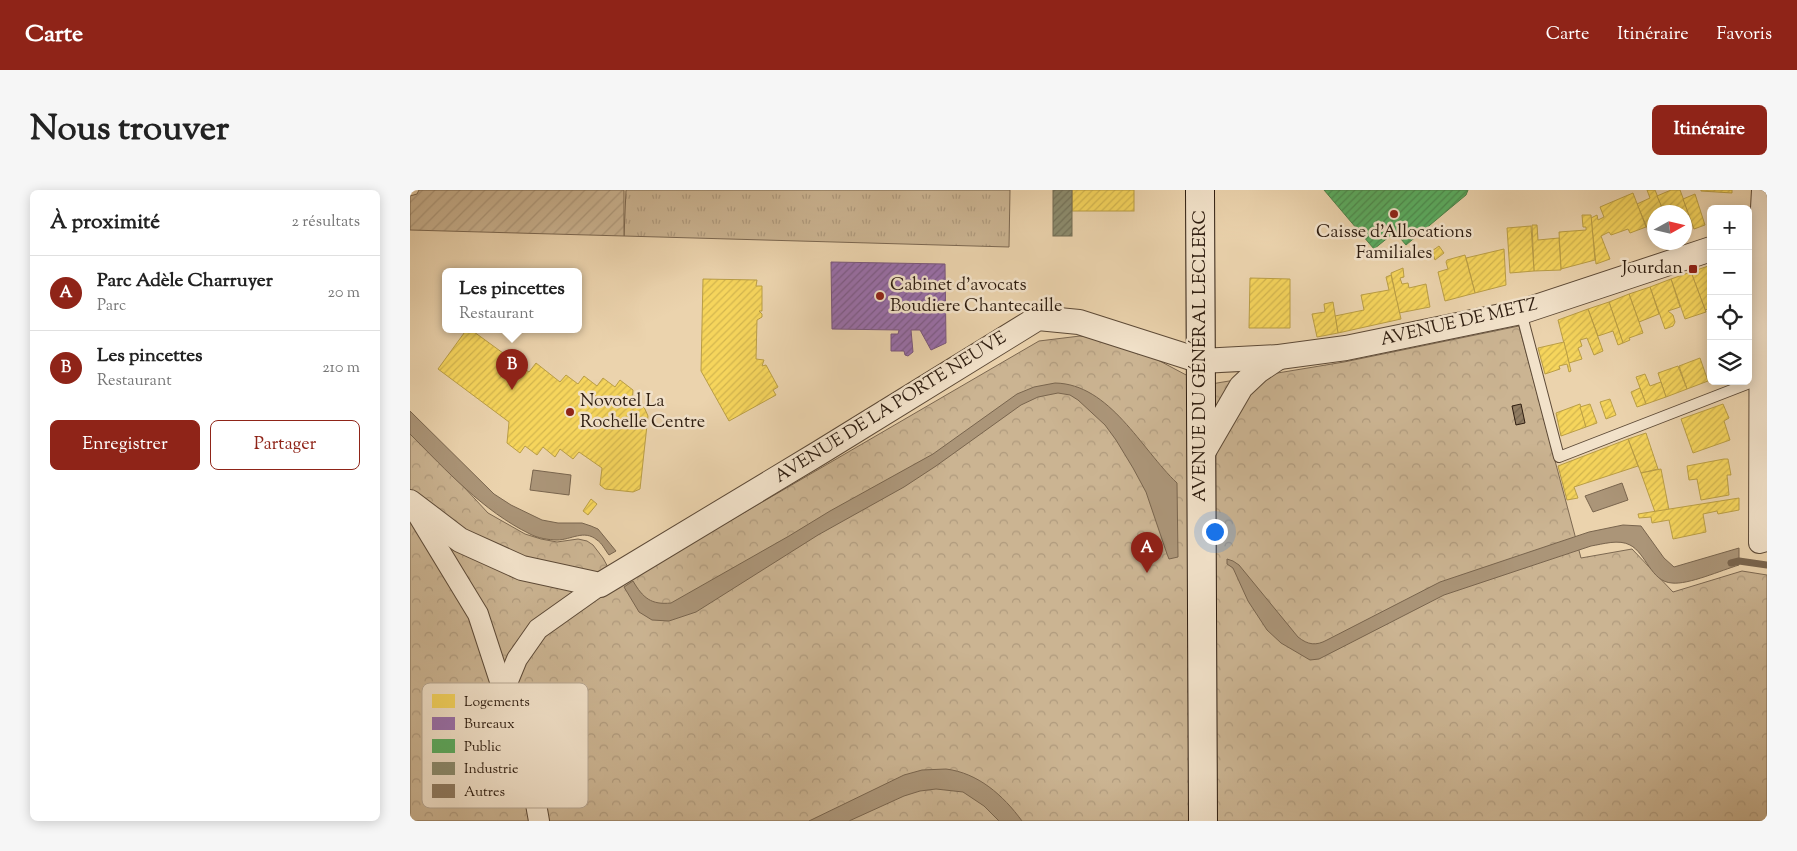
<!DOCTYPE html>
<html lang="fr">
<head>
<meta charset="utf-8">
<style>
	:root { --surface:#fff; --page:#f6f6f6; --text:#222; --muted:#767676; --line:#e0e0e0; --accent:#8f2418 }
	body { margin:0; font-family:"Sorts Mill Goudy",serif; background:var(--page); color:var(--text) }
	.controls { position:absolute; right:15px; top:15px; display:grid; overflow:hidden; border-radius:8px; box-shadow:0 2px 12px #0003 }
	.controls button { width:45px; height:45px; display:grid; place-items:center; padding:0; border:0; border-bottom:1px solid var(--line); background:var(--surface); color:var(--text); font:25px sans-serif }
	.compass { position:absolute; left:1237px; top:15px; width:45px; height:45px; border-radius:50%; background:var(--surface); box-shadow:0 2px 12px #0003; rotate:82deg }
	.you { position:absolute; left:804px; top:341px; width:18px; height:18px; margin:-12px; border:4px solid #fff; border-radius:50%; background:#1a73e8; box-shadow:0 0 0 8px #1a73e833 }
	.badge { display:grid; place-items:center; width:32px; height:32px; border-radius:50%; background:var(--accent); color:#fff; font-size:16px; font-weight:700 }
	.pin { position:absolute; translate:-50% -41px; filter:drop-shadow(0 1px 2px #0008) }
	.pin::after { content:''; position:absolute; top:26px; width:18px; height:15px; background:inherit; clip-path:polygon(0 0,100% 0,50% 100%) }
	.popup { position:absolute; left:32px; top:78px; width:140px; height:65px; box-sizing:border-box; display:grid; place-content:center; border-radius:8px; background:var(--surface); filter:drop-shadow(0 1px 4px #0005); font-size:16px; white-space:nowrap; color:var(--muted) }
	.popup b { font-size:19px; color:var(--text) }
	.popup::after { content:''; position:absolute; left:50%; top:100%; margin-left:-10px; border:10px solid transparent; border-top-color:var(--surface) }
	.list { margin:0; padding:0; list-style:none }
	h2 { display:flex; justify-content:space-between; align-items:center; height:65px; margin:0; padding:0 20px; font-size:21px }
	h2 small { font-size:16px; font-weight:400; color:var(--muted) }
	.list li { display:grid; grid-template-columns:32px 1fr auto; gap:15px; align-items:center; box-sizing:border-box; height:75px; padding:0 20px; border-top:1px solid var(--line) }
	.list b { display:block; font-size:19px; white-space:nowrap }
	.list p { margin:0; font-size:16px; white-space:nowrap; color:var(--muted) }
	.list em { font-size:16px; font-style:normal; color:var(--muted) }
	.actions { display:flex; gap:10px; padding:15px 20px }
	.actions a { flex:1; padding:11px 0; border:1px solid var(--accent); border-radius:8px; text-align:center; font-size:18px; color:var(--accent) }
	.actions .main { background:var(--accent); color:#fff }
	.icon { flex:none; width:28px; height:28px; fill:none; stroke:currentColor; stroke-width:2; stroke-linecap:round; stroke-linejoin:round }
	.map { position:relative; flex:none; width:1357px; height:631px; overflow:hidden; border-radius:8px }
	header { display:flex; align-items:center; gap:30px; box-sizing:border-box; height:70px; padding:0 25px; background:var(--accent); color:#fff }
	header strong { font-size:24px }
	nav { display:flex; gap:28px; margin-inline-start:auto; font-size:18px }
	.intro { display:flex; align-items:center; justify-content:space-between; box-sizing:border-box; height:120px; padding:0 30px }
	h1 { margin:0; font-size:35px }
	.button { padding:12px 22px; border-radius:8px; background:var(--accent); color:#fff; font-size:18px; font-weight:700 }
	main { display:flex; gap:30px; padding:0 30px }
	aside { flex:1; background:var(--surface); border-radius:8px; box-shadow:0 2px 12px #0003 }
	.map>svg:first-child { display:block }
</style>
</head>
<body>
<header>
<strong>Carte</strong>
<nav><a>Carte</a><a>Itinéraire</a><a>Favoris</a></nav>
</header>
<div class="intro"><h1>Nous trouver</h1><a class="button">Itinéraire</a></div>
<main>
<aside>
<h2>À proximité<small>2 résultats</small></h2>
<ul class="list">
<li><span class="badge">A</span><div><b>Parc Adèle Charruyer</b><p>Parc</p></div><em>20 m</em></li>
<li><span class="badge">B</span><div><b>Les pincettes</b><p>Restaurant</p></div><em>210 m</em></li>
</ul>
<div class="actions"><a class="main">Enregistrer</a><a>Partager</a></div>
</aside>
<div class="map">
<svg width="1357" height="631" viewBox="0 0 1357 631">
	<defs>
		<pattern id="grass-tufts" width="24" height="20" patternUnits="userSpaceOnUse" patternTransform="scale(1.25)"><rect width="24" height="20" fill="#cbb492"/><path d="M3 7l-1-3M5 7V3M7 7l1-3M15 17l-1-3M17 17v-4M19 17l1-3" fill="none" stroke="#af9a7d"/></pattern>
		<pattern id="park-crowns" width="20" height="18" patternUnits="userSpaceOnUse" patternTransform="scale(1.25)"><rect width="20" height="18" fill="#cbb492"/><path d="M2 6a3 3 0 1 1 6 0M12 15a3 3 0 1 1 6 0" fill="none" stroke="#af9a7d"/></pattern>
		<pattern id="garden-furrows" width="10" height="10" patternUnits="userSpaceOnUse" patternTransform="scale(1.25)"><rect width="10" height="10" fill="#cbb492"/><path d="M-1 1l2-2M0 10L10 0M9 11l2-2" fill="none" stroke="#af9a7d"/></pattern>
		<pattern id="homes-hatch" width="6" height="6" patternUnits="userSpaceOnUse" patternTransform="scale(1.25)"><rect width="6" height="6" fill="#f6d55c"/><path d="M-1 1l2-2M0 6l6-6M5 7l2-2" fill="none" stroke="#d3b64f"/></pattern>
		<pattern id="offices-hatch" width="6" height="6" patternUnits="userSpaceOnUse" patternTransform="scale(1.25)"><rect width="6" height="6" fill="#9970ab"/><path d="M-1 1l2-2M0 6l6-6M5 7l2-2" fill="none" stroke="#7d5b8a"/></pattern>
		<pattern id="public-hatch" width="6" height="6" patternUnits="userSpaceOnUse" patternTransform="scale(1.25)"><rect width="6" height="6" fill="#5aae61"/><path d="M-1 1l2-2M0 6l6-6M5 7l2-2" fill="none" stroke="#4b8d4f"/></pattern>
		<pattern id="industry-hatch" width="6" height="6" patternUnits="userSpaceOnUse" patternTransform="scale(1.25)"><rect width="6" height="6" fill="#8c8c6e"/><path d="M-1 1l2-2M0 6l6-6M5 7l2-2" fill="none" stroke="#737259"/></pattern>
		<pattern id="building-hatch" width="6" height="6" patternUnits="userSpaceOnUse" patternTransform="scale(1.25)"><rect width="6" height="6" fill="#907c62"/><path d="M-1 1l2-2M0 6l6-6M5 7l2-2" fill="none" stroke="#76654f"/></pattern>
	</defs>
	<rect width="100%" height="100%" fill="#ebd3ad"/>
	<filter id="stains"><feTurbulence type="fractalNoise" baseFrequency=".004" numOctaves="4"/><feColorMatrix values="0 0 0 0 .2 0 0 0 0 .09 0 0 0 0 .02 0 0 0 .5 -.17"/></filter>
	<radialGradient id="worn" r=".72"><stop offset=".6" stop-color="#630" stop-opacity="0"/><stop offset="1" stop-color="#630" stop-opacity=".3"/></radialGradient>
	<path fill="url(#grass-tufts)" stroke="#7c6851" d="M216 0H600L599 57 214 46Z"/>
	<path fill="url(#park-crowns)" stroke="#7c6851" d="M1109 136 1171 368 1222 359 1263 402 1332 381 1357 385V631H0V239L78 323 115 344 131 349 147 352 168 349 177 351 183 355 193 368 208 396 629 151 670 146 714 152 795 195 934 172Z"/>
	<path fill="url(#garden-furrows)" stroke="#7c6851" d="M9 0H214V46L0 40V6L7 4Z"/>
	<g fill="#ab9578" stroke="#79654e">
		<path d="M645 193C700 194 731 259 767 293L768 367 759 369 757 364 736 302 723 278 706 250 695 235 668 210 660 205 648 203 628 207 611 215 526 276 494 297 408 345 286 422 259 431 242 430 229 422 214 397 223 391C233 408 241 415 261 413L379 346 420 321 523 264 607 204 624 197Z"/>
		<path d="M0 221 84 304 101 315 132 330 148 333H172L181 336 188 339 206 361 199 365C195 360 192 353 187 350 174 339 161 350 147 350 139 350 127 348 120 344 73 321 37 281 0 244Z"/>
		<path d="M123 280 161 285 159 305 120 300Z"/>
		<path d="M1212 293 1218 310 1183 322 1175 306Z"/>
		<path d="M1213 335 1231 336 1254 368 1264 377 1329 358V375C1312 380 1278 395 1262 393 1241 392 1236 363 1220 355 1209 349 1193 354 1181 356L1034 405 909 469 900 470 871 453 857 440 838 411 823 378 817 374V369L823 371 829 375 888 447C898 455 906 456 917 450L1030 392 1179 342Z"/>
		<path d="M536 579C568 583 593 605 612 631H589L574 616 553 602 526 599 510 601 494 606 439 631H399L494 585 512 580Z"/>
	</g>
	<g fill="url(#homes-hatch)" stroke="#ba9e45">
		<rect x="662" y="0" width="62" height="21"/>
		<path d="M1237 0H1245L1254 22H1244V38L1238 40 1227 14 1240 8Z"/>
		<path d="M1261 0H1270L1279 24 1274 26V22H1254L1247 6Z"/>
		<path d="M1291 0H1322V3L1291 1Z"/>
		<path d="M1223 3 1236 37 1220 43 1218 39 1201 45 1199 42 1191 46 1200 69 1186 74 1181 28 1187 25 1188 30 1194 27 1190 17Z"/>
		<path d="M1285 4 1295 35 1284 39 1273 9Z"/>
		<path d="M1172 25H1181L1185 70 1151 79 1149 42 1176 40V37H1173Z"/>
		<path d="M1122 35H1127L1128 50 1149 48 1151 80 1124 81Z"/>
		<path d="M1121 36 1124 81 1100 83 1097 38Z"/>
		<path d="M1029 56 1034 63 1025 70 1022 61Z"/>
		<path d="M1094 59 1096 95 1065 103 1056 68Z"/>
		<path d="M1055 65 1065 103 1035 111 1028 82 1038 79 1036 72 1037 70Z"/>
		<path d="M1301 75V118L1295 120 1281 82Z"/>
		<path d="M993 78 994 87 990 88 992 94 998 93 999 98 1016 94 1020 117 989 123 981 83Z"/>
		<path d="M1281 82 1296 122 1275 129 1261 89Z"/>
		<path d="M981 85 991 129 928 143 925 126 954 120 951 105 979 100 976 87Z"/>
		<path d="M840 88 880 89V138H839Z"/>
		<path d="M293 89 347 90 346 96H352V121H349L352 124V127L347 130 346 169 354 170 352 176 356 175 368 197 363 200 366 205 319 231 291 181Z"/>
		<path d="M1261 89 1270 117 1258 121 1263 125 1265 132 1263 136 1255 139 1240 97Z"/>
		<path d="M1240 97 1249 124 1229 132 1219 104Z"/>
		<path d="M1219 104 1233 143 1219 148 1220 150 1213 153 1199 112Z"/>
		<path d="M923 112 928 143 907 147 902 124 915 122 914 114Z"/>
		<path d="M1199 112 1213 153 1208 155 1203 141 1188 146 1178 119Z"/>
		<path d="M1178 119 1193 161 1184 165 1177 148 1170 150 1172 156 1168 158 1172 169 1159 173 1148 130Z"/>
		<path d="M57 139H60L119 182 126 173 150 192 156 185 168 194 174 186 187 196 193 188 205 197 210 190 223 200 222 216 234 217 238 226 230 299 223 302 195 299 190 295 192 278 169 262 163 269 150 259 145 267 133 257 127 265 115 256 110 263 97 253 99 232 28 179Z"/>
		<path d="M1154 152 1161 181 1159 182 1157 174 1149 176 1150 179 1135 184 1128 158Z"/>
		<path d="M1290 168 1298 191 1277 199 1269 176Z"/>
		<path d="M1268 176 1277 199 1256 207 1248 183Z"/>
		<path d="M1235 184 1240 196 1251 192 1256 207 1236 214 1226 187Z"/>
		<path d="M1230 198 1236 214 1227 217 1221 202Z"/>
		<path d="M1200 209 1206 225 1196 229 1190 212Z"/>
		<path d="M1170 214 1176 237 1151 246 1146 223Z"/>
		<path d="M1180 214 1187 233 1176 237 1170 217Z"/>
		<path d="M1313 214 1319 228 1314 231 1320 250 1283 263 1271 229Z"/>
		<path d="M1236 243 1248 279 1231 283 1218 249Z"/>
		<path d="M1218 249 1228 276 1164 297 1168 308 1157 310 1148 276Z"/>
		<path d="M1314 269H1318L1321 285H1317L1319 305 1291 310 1287 289 1279 290 1277 276Z"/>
		<path d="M1251 279 1259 320 1245 322 1231 283Z"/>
		<path d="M1329 308V320L1308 324 1307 321 1293 324 1296 342 1263 349 1259 330 1242 333 1241 327 1229 328 1228 324Z"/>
		<path d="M181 309 187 314 178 325 173 321Z"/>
	</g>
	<path fill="url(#offices-hatch)" stroke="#79577c" d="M421 72 535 74 536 153 521 160 510 140H501L503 162 498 166 495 165 494 161H481V144H488L489 140 422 139Z"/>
	<path fill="url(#public-hatch)" stroke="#4d8249" d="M914 0H1058L1056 5 996 55 985 42 964 59Z"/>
	<rect fill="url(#industry-hatch)" stroke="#706b52" x="643" y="0" width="19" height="46"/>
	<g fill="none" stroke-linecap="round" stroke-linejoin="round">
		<path stroke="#79654e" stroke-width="7" d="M1321 373 1329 371 1357 375"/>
	</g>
	<path fill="url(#building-hatch)" stroke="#2e1d10" d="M1111 214 1115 233 1106 235 1102 216Z"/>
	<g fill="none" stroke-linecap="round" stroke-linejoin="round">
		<defs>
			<path id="service" d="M1111 122 1149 267 1350 189"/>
			<g id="minor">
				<path d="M1352 0 1350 36 1349 353 1357 351"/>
				<path d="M3 317 68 424 121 586 129 631"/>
				<path d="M93 503 107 469 128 439 190 395"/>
			</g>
			<g id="tertiary">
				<path d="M1338 42 1357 31"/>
				<path d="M791 266 831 197 848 181 869 167"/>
				<path d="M0 312 50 350 112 378 190 395 409 263 628 128 669 132 791 171 869 167 936 158 1111 122 1301 59"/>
			</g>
			<path id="secondary" d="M790 0 793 631"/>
		</defs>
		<use href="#service" stroke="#5d4a37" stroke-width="12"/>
		<use href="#minor" stroke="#5d4a37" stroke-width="22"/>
		<use href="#tertiary" stroke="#5d4a37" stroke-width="26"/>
		<use href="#secondary" stroke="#2e1d10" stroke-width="30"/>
		<use href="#service" stroke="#f2e2ca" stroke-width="10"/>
		<use href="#minor" stroke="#f2e2ca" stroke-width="20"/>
		<use href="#tertiary" stroke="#f2e2ca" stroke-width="24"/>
		<use href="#secondary" stroke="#f2e2ca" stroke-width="28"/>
	</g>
	<g fill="#8f2418" stroke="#f2e2ca" stroke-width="2">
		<circle cx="984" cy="24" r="5"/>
		<rect x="1278" y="74" width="10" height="10" rx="2.5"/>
		<circle cx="470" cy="106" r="5"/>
		<circle cx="160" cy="222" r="5"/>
	</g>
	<g text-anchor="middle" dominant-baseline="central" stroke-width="5" stroke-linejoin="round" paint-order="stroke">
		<g font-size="18" fill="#2e1d10" stroke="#f2e2ca" text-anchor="start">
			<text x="984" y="43" text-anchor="middle">Caisse d'Allocations<tspan x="984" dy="21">Familiales</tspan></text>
			<text x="1273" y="79" text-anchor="end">Jourdan</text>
			<text x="480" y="96">Cabinet d'avocats<tspan x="480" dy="21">Boudiere Chantecaille</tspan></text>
			<text x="170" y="212">Novotel La<tspan x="170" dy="21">Rochelle Centre</tspan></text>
		</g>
		<g font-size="18" fill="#2e1d10" stroke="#f2e2ca">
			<text transform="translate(1049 133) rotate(-13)">AVENUE DE METZ</text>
			<text transform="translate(791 166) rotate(-90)">AVENUE DU GÉNÉRAL LECLERC</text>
			<text transform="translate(481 218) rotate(-32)">AVENUE DE LA PORTE NEUVE</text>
		</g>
	</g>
	<rect x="12" y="493" width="166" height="125" rx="8" fill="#f2e2ca" stroke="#b7a792" stroke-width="1"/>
	<rect x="22" y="504" width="23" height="14" fill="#f6d55c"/>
	<rect x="22" y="527" width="23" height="13" fill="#9970ab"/>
	<rect x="22" y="549" width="23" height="14" fill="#5aae61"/>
	<rect x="22" y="572" width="23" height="13" fill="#8c8c6e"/>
	<rect x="22" y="594" width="23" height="14" fill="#907c62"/>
	<g font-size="14" fill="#2e1d10">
		<text x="54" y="516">Logements</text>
		<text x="54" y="538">Bureaux</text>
		<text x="54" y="561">Public</text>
		<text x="54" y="583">Industrie</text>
		<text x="54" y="606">Autres</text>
	</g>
	<rect width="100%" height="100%" filter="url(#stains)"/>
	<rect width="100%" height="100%" fill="url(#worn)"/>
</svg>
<div class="controls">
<button>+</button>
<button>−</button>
<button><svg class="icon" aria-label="locate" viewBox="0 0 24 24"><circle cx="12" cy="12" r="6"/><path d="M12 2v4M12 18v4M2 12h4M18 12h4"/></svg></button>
<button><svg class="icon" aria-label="layers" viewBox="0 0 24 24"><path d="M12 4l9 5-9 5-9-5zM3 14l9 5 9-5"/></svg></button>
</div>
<svg class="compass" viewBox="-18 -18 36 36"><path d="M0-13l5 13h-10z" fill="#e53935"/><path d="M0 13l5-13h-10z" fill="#767676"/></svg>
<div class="you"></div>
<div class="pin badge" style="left:737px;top:383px">A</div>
<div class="pin badge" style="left:102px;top:200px">B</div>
<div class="popup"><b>Les pincettes</b>Restaurant</div>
</div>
</main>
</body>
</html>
